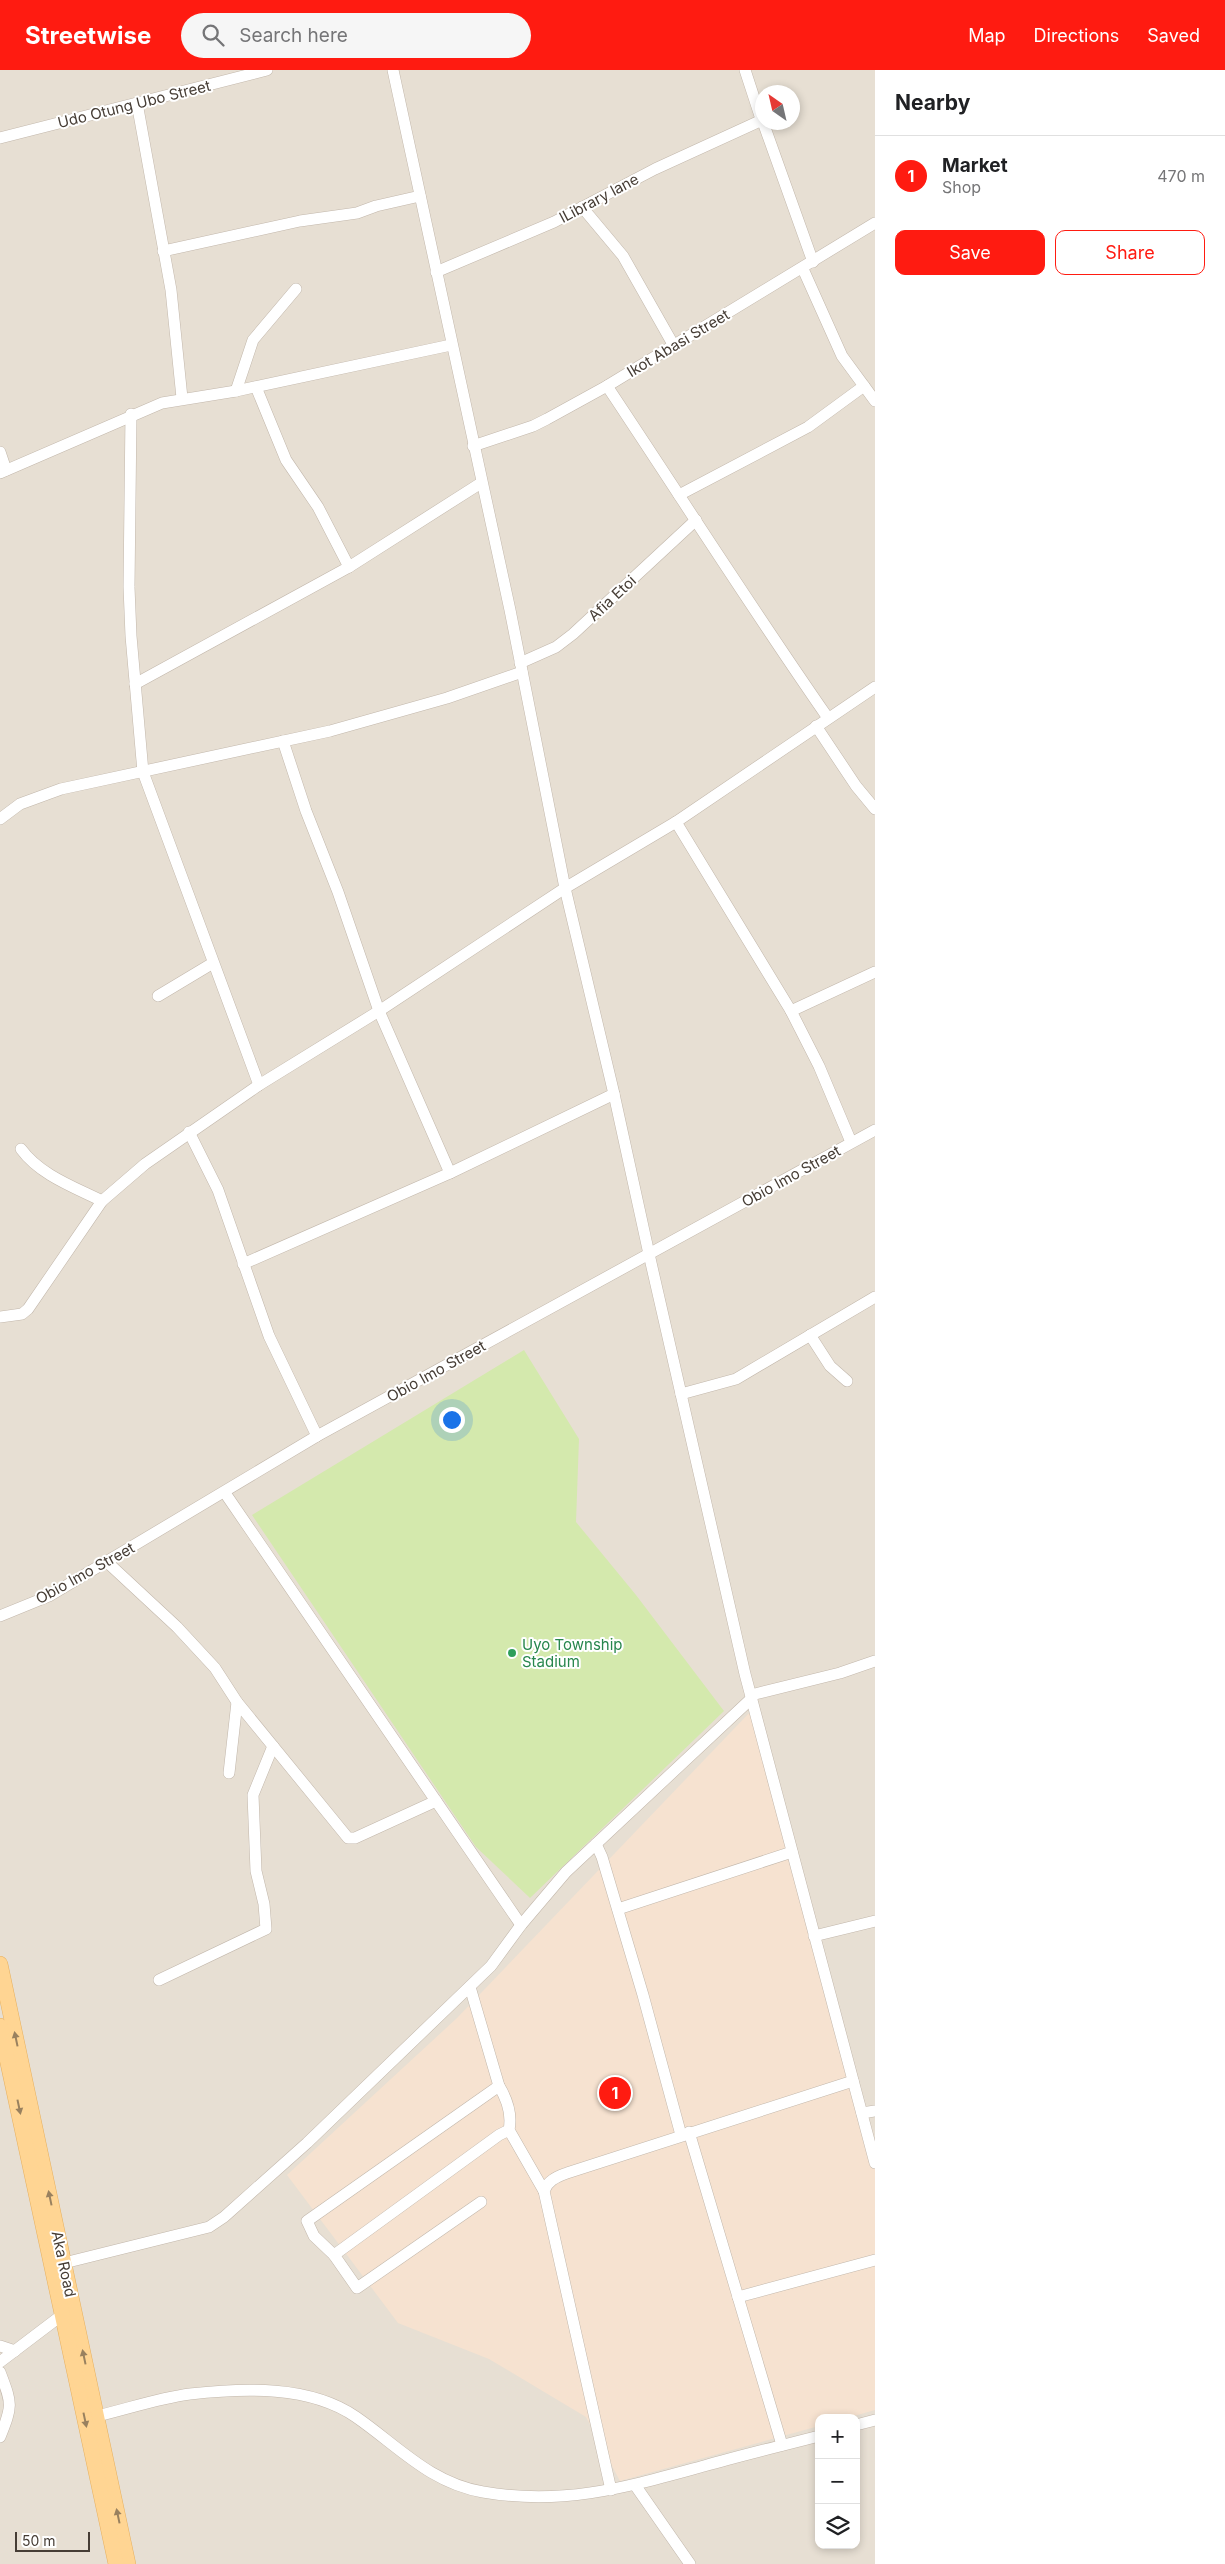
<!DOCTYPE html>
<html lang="en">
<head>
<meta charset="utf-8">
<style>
	:root { --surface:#fff; --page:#f6f6f6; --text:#202124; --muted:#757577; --line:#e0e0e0; --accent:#ff1b11 }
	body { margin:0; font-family:Inter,sans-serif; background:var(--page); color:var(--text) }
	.controls { position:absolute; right:15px; bottom:15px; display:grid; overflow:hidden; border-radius:10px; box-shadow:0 2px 8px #0003 }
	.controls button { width:45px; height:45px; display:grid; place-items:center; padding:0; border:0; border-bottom:1px solid var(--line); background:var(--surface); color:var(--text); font:25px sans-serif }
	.compass { position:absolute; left:755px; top:15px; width:45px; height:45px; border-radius:50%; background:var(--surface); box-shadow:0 2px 8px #0003; rotate:326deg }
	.scale { position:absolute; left:15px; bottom:12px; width:75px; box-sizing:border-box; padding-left:5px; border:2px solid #463d35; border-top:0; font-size:14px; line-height:18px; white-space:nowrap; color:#463d35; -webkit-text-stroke:4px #fff; paint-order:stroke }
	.you { position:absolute; left:451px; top:1349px; width:18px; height:18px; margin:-12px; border:4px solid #fff; border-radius:50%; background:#1a73e8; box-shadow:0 0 0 8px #1a73e833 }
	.badge { display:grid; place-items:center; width:32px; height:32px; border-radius:50%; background:var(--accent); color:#fff; font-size:16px; font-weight:700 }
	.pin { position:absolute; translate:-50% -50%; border:2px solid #fff; box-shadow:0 1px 5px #0006 }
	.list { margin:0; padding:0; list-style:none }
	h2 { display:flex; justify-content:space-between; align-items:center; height:65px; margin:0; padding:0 20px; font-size:21px }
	h2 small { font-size:16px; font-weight:400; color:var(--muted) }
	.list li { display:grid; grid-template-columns:32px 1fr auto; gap:15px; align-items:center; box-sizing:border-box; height:80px; padding:0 20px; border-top:1px solid var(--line) }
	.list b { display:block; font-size:19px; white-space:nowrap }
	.list p { margin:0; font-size:16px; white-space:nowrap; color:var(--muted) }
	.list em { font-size:16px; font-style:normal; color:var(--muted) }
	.actions { display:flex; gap:10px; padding:15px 20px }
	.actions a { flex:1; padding:11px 0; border:1px solid var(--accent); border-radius:10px; text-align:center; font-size:18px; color:var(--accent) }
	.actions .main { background:var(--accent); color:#fff }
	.icon { flex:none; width:28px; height:28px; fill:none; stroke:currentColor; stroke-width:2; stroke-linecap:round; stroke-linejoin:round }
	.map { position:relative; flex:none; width:875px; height:2494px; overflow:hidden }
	header { display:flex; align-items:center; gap:30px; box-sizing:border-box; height:70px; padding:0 25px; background:var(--accent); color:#fff }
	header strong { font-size:24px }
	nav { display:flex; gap:28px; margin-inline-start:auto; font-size:18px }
	.search { width:350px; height:45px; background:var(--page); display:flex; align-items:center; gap:12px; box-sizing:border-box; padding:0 18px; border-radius:28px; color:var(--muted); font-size:19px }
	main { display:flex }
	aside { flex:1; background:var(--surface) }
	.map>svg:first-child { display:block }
</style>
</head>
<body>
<header>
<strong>Streetwise</strong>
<div class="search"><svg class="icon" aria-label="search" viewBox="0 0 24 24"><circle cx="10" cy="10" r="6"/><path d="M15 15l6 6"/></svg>Search here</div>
<nav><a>Map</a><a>Directions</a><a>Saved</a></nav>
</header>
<main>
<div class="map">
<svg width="875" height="2494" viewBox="0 0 875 2494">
	<rect width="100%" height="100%" fill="#f3eee6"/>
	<path fill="#e7dfd3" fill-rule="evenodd" d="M0 0H875V2494H0ZM762 22H792V52H762ZM819 2348H856V2475H819Z"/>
	<path fill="#f6e2d0" d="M752 1640 875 2099V2340L847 2348H819V2356L620 2411 586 2347 489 2289 398 2253 287 2105 457 1948Z"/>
	<path fill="#d4e9ad" d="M524 1280 579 1369 576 1452 636 1525 724 1641 530 1828 476 1777 252 1445Z"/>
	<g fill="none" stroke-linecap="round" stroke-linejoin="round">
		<defs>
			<g id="minor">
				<path d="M393 0 510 540 565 818 614 1024 649 1184 745 1604 875 2093"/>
				<path d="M745 0 762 52"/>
				<path d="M137 33 171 220 182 328"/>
				<path d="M763 52 813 192"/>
				<path d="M0 68 267 0"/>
				<path d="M582 137 623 186 674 276"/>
				<path d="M163 181 300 151 357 143 376 136 420 126"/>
				<path d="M803 199 842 286 875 331"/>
				<path d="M436 202 554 152 655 99 762 50"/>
				<path d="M607 316C681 427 752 539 828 648"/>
				<path d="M256 317 286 390 318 437 349 497"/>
				<path d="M236 321 253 270 296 219"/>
				<path d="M131 344 129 517 131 566 143 702 259 1015"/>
				<path d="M473 376 533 356 547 349 607 316 875 153"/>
				<path d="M0 382 6 400"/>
				<path d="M0 403 162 333 236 321 451 275"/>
				<path d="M679 425 808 357 864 316"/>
				<path d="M520 593 556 577 573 564 696 450"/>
				<path d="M135 614 349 497 481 413"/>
				<path d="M816 656 856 716 875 739"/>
				<path d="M283 671 306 741 338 822 379 941 450 1103"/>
				<path d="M0 749 20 734 61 719 330 661 447 628 522 602"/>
				<path d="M676 752 791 941 819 996 851 1072"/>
				<path d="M158 926 213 893"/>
				<path d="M791 941 875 902"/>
				<path d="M189 1062 218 1120 269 1266 317 1366"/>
				<path d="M21 1079C40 1105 74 1117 102 1131"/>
				<path d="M243 1194 450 1103 614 1024"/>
				<path d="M0 1247 22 1244 28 1239 102 1131 145 1094 259 1015 379 941 565 818 676 752 875 617"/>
				<path d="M810 1265 830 1296 847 1311"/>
				<path d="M681 1324 736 1309 875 1227"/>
				<path d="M225 1423 521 1855"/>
				<path d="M107 1492 177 1557 215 1598 237 1632 348 1768H355L436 1731"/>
				<path d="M0 1546 49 1526 317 1366 875 1060"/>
				<path d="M229 1703 237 1632"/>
				<path d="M596 1774 602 1787 643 1925 681 2065"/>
				<path d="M618 1839 792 1782"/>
				<path d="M814 1866 875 1851"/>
				<path d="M159 1910 266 1859 264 1834 256 1801 253 1725 273 1676"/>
				<path d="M470 1917 499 2016C507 2029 512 2045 509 2060L544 2121"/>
				<path d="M862 2043 875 2041"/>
				<path d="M689 2062 782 2375"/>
				<path d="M481 2132 357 2218 334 2185 314 2166 307 2151 499 2016"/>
				<path d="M334 2185 499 2065 509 2060"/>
				<path d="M64 2193 209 2157 224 2147 307 2073 491 1896 521 1855 566 1802 752 1628 751 1625 840 1603 875 1591"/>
				<path d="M738 2227 875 2190"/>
				<path d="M0 2276 15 2281"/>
				<path d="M0 2292 62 2245"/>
				<path d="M0 2302C12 2334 13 2335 0 2367"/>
				<path d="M97 2346C127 2339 159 2328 190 2324 243 2318 310 2315 356 2347 398 2376 430 2413 483 2422 564 2436 627 2417 704 2396 742 2385 781 2376 819 2366"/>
				<path d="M856 2355 875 2350"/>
				<path d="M635 2415 690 2494"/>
				<path d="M611 2420 544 2121C548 2110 557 2107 567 2103L853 2011"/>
			</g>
			<g id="major">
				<path d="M0 1894 128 2494"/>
				<path d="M0 1956 116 2494"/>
			</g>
		</defs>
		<use href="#minor" stroke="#c2b7ab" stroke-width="12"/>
		<use href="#major" stroke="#e6b060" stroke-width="16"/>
		<use href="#minor" stroke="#fff" stroke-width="11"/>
		<use href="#major" stroke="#ffd593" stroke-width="15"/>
	</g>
	<defs><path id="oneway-solid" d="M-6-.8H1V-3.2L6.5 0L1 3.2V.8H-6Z" transform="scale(1.25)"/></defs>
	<g fill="#99815f">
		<use href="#oneway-solid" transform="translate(16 1969) rotate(-102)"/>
		<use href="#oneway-solid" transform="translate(19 2037) rotate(78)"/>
		<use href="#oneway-solid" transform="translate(50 2128) rotate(-102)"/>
		<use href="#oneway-solid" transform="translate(84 2287) rotate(-102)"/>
		<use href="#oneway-solid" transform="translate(85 2350) rotate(78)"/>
		<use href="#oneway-solid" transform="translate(118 2446) rotate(-102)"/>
	</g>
	<circle fill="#2e9e5b" stroke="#fff" stroke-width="2" cx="512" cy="1583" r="5"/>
	<g text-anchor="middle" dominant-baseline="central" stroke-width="4" stroke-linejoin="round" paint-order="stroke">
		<g font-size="15" fill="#463d35" stroke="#fff">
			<text transform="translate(134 34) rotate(-14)">Udo Otung Ubo Street</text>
			<text transform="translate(599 128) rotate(-28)">lLibrary lane</text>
			<text transform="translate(678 273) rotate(-31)">Ikot Abasi Street</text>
			<text transform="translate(612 528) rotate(-43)">Afia Etoi</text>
			<text transform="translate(791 1106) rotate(-29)">Obio Imo Street</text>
			<text transform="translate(436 1301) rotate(-29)">Obio Imo Street</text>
			<text transform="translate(85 1503) rotate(-29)">Obio Imo Street</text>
			<text transform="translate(64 2194) rotate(78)">Aka Road</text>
		</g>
		<g font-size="15" fill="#27864d" stroke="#fff" text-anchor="start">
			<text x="522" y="1574">Uyo Township<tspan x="522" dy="17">Stadium</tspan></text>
		</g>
	</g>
</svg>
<div class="controls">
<button>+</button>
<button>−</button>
<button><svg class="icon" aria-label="layers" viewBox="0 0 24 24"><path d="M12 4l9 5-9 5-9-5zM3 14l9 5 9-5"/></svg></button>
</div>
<svg class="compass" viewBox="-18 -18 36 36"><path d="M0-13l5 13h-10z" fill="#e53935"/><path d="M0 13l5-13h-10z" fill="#757577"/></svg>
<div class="scale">50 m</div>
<div class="you"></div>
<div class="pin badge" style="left:615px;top:2023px">1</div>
</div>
<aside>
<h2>Nearby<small></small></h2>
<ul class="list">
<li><span class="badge">1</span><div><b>Market</b><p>Shop</p></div><em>470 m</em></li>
</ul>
<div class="actions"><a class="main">Save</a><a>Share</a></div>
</aside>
</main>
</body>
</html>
